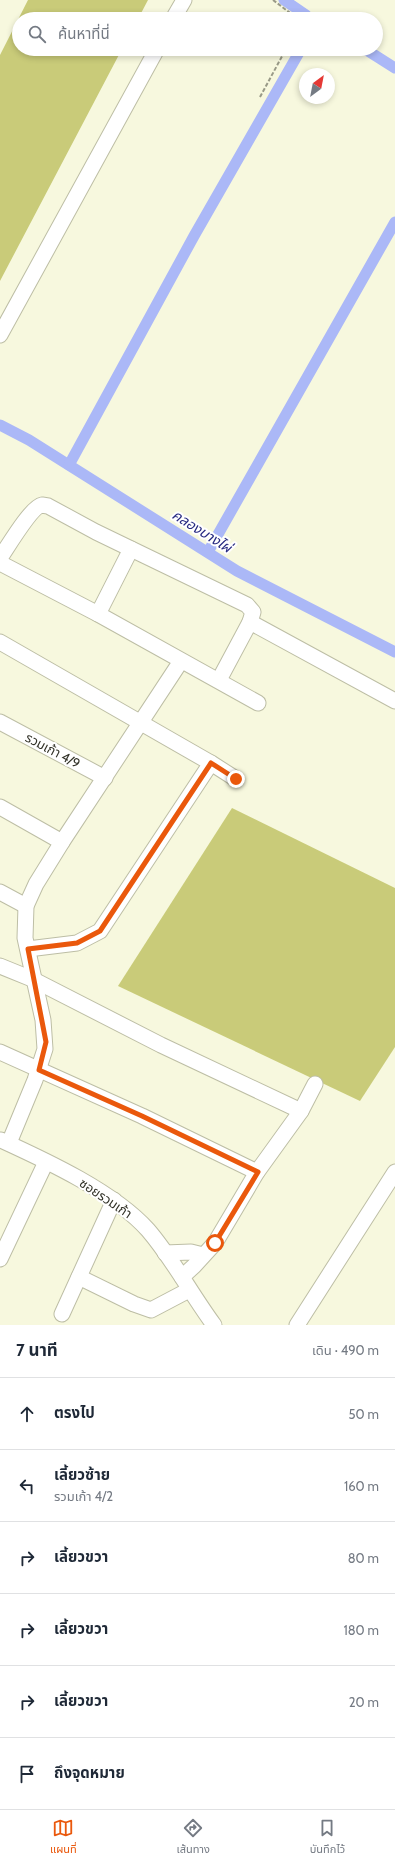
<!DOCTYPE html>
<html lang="th">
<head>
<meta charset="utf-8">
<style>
	:root { --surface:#fff; --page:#f2f2f3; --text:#1f2937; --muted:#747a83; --line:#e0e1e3; --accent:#ea580c }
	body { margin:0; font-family:Cabin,"Noto Sans Thai",sans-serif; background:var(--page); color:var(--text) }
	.compass { position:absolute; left:299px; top:68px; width:36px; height:36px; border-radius:50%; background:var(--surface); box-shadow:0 2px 6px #0003; rotate:32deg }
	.stop { position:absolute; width:12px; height:12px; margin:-9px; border:3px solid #ea580c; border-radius:50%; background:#fff }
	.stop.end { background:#ea580c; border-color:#fff; box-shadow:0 1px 4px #0008 }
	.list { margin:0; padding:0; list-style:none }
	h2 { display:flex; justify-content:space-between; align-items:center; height:52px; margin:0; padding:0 16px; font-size:17px }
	h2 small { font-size:13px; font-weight:400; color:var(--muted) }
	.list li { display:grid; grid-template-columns:26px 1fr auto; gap:12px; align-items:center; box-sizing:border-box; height:72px; padding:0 16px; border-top:1px solid var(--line) }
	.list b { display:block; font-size:15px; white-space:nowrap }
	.list p { margin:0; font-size:13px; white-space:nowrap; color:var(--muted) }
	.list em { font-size:13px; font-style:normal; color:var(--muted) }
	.icon { flex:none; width:22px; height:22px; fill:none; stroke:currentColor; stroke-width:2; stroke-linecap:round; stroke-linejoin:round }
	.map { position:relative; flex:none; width:395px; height:1325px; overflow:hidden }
	.search { position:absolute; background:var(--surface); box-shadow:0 2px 6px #0003; left:12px; right:12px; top:12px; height:44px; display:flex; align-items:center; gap:10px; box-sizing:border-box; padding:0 14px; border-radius:22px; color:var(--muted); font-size:15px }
	.sheet { height:484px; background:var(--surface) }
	nav { display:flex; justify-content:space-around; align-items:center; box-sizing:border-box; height:56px; border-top:1px solid var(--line); background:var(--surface); font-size:11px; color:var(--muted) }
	nav a { display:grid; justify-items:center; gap:2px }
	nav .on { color:var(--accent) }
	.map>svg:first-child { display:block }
</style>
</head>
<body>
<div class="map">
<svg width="395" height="1325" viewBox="0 0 395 1325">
	<rect width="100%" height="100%" fill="#f7f8de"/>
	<g fill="#c9cb79">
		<path d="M28 0H148L138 19H19V49H122L0 281V55Z"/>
		<path d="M232 808 395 888V1047L360 1101 118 986Z"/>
	</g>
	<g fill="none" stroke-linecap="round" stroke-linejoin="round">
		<g stroke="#abb8f7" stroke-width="11">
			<path d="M284 0 306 15 308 19"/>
			<path d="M365 49 395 68"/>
			<path d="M0 425 29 440 237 571 395 652"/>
			<path d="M69 465 194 236 301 49"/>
			<path d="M208 552 395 222"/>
		</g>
		<defs>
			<g id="minor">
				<path d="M173 19 184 0"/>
				<path d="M0 335 157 49"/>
				<path d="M0 558C7 548 31 507 42 505 42 505 48 506 48 506L96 532 247 605 253 612 250 622"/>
				<path d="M0 563 98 614 258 703"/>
				<path d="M98 614 131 549"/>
				<path d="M0 642 211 763 236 779"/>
				<path d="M219 680 250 622 395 701"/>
				<path d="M0 722 105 778"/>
				<path d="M0 807 62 842"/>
				<path d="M0 892 26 906"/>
				<path d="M28 949 77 943 100 931 211 763"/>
				<path d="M0 966 32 979 161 1045 301 1111"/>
				<path d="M0 1052 142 1116 257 1172"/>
				<path d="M1 1140C47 1161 114 1192 148 1230 173 1259 191 1294 214 1325"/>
				<path d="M9 1143 35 1080 45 1049 43 1020 25 938 26 906 36 884 62 842 181 661"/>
				<path d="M165 1253 191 1252 203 1255"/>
				<path d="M0 1259 46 1162"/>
				<path d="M79 1277 134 1304 151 1310 189 1290"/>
				<path d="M182 1277 194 1266 215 1243 257 1172 301 1111 315 1084"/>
				<path d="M62 1314 114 1200"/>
				<path d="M297 1325 395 1172"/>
			</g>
		</defs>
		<use href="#minor" stroke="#bdbea5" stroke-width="17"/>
		<g stroke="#999a87" stroke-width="2" stroke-dasharray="4 2" stroke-linecap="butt">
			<path d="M273 0 298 19"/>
			<path d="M260 97 286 49"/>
		</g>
		<use href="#minor" stroke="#fff" stroke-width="15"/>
	</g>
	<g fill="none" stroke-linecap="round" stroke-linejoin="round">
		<path stroke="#ea580c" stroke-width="5" d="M215 1243 258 1172 142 1116 39 1070 46 1042 28 949 77 943 100 931 211 763 236 779"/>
	</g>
	<g text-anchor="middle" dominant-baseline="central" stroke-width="4" stroke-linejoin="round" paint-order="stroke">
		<g font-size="13" fill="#313127" stroke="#fff">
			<text transform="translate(53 750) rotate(28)">รวมเก้า 4/9</text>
			<text transform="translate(106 1198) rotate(34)">ซอยรวมเก้า</text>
		</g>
		<g font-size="14" font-style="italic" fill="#272a81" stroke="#fff">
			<text transform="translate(202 531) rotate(32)">คลองบางไผ่</text>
		</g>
	</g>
</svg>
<svg class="compass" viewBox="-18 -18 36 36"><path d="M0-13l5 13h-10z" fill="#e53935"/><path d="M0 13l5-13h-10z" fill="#747a83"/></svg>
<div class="stop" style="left:215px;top:1243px"></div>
<div class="stop end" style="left:236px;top:779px"></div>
<div class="search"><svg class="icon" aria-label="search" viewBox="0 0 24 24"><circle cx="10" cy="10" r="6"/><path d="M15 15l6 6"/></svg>ค้นหาที่นี่</div>
</div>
<section class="sheet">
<h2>7 นาที<small>เดิน · 490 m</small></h2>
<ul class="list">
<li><svg class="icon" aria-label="ahead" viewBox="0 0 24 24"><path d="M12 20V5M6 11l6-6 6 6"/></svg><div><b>ตรงไป</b></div><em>50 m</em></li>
<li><svg class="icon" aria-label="left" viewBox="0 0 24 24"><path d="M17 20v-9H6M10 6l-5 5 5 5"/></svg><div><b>เลี้ยวซ้าย</b><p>รวมเก้า 4/2</p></div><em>160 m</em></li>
<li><svg class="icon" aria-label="right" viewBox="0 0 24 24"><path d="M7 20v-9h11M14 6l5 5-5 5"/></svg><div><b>เลี้ยวขวา</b></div><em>80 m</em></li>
<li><svg class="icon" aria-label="right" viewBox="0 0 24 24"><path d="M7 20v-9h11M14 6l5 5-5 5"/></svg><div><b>เลี้ยวขวา</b></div><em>180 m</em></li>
<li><svg class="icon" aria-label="right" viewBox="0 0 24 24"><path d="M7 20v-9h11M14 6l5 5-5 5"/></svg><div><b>เลี้ยวขวา</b></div><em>20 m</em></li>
<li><svg class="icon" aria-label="arrive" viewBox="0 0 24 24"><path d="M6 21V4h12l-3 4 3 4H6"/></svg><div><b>ถึงจุดหมาย</b></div></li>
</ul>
</section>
<nav>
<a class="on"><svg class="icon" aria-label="map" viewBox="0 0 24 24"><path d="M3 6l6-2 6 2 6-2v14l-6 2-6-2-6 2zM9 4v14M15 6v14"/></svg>แผนที่</a>
<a><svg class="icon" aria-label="directions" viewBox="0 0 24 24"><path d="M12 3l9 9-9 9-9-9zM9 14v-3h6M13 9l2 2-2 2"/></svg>เส้นทาง</a>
<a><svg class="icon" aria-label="saved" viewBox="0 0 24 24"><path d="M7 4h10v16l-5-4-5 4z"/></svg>บันทึกไว้</a>
</nav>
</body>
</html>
